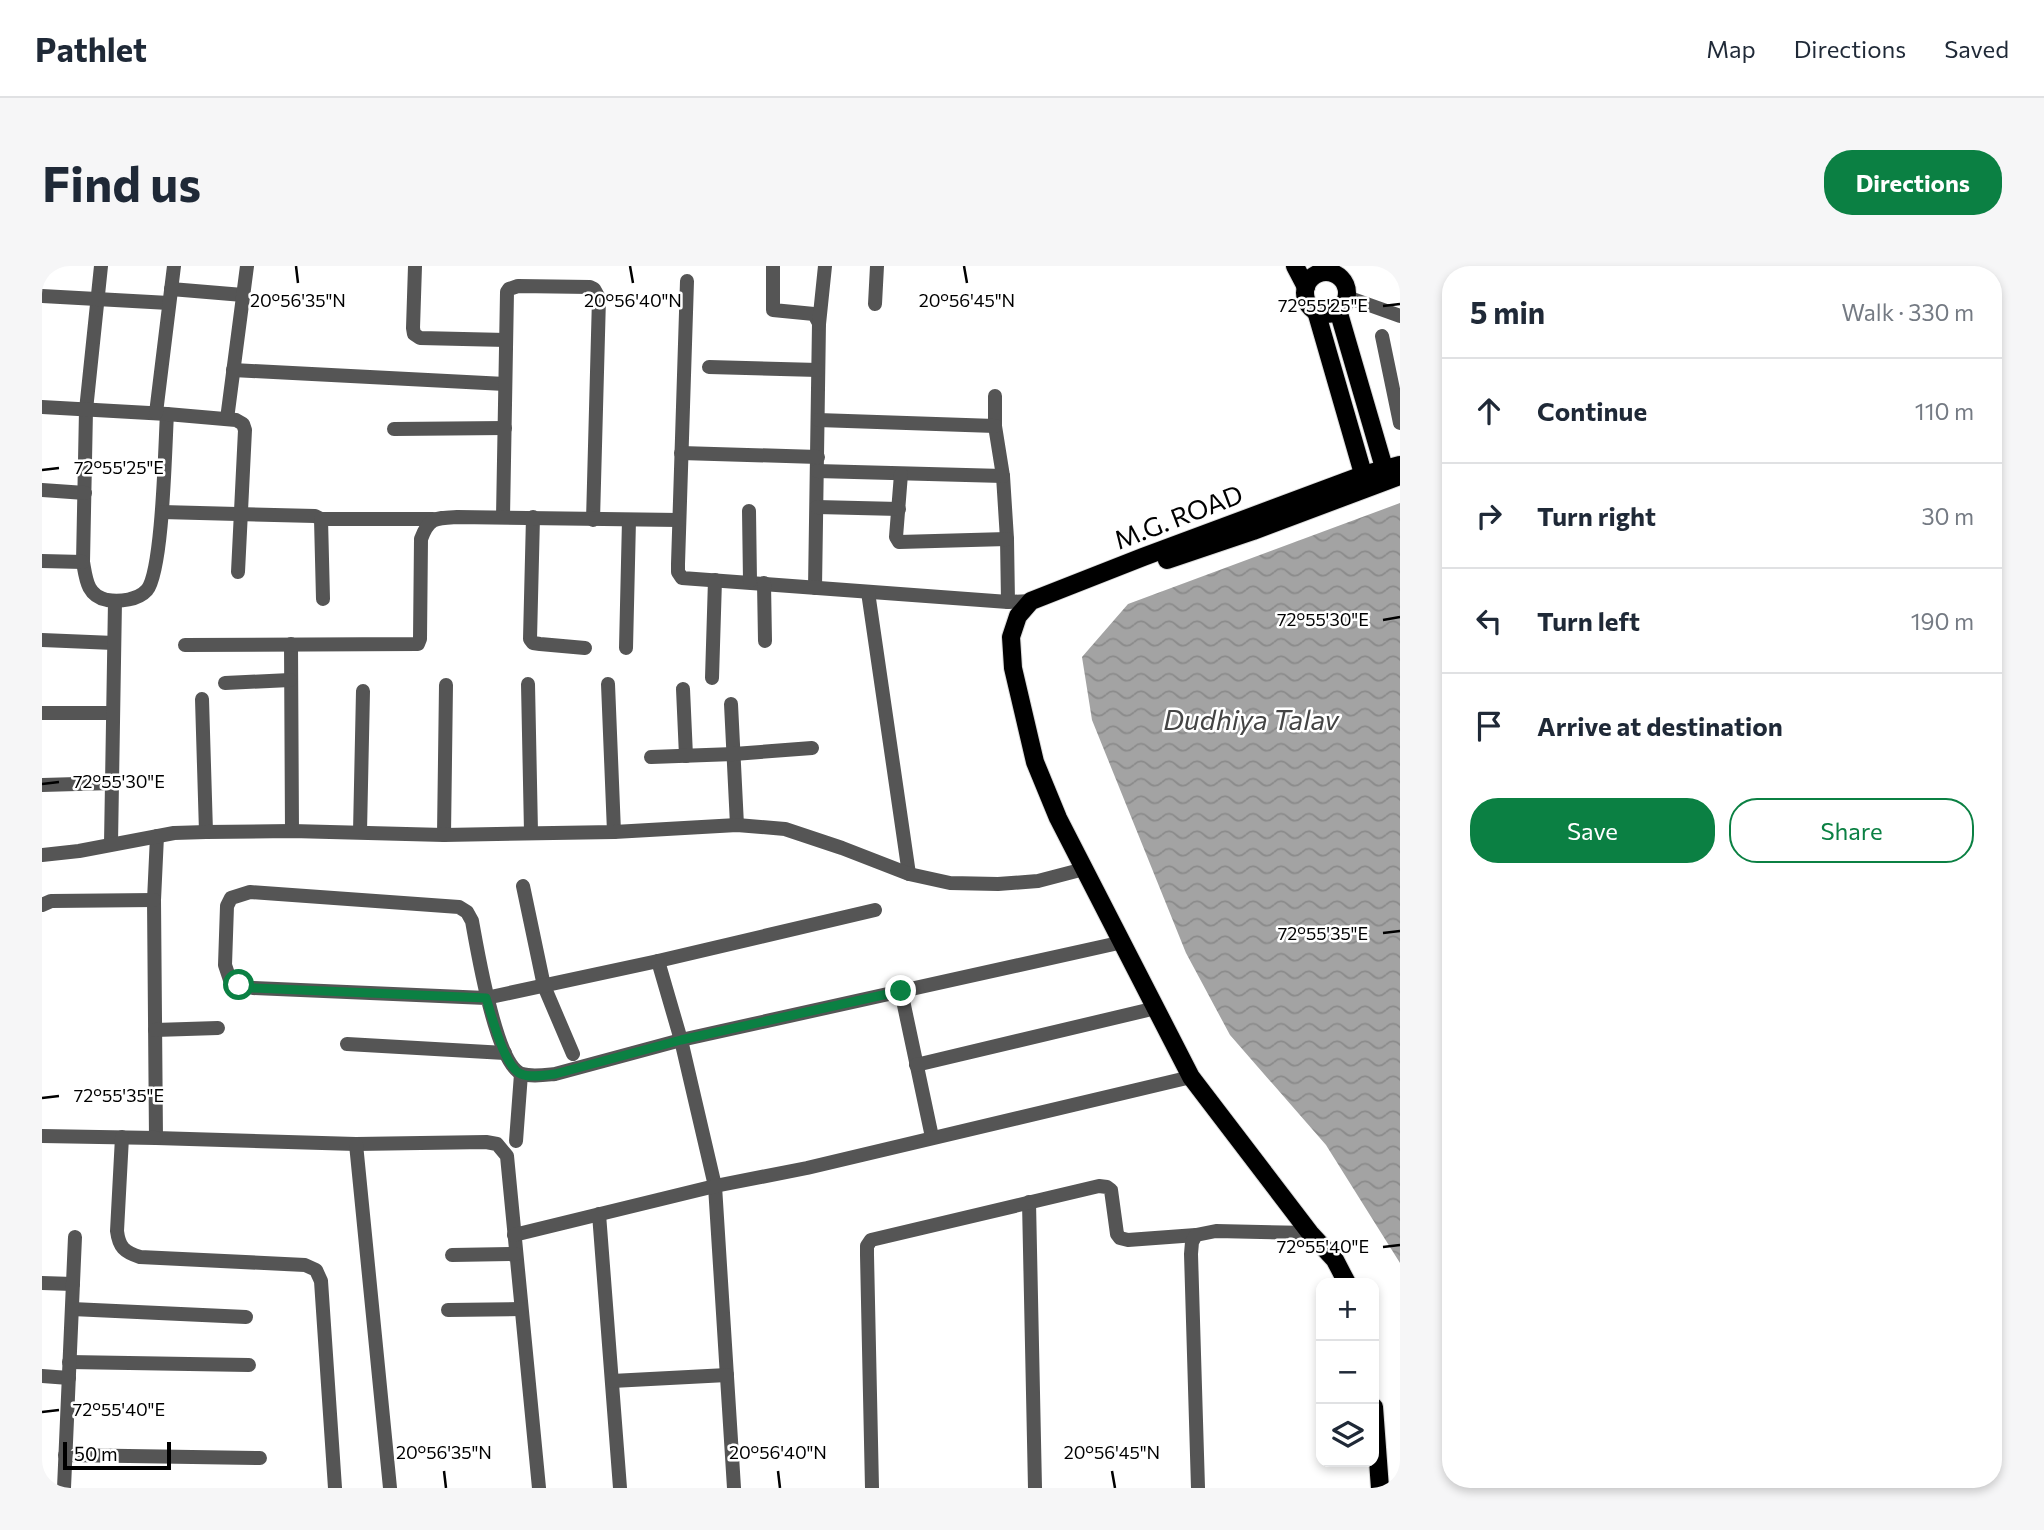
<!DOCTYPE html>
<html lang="en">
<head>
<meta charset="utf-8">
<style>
	:root { --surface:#fff; --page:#f6f6f7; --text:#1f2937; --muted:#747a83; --line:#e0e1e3; --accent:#0b8043 }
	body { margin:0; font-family:Commissioner,sans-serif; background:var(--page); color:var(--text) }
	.controls { position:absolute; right:21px; bottom:21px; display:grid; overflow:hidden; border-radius:14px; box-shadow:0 4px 10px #0003 }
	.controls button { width:63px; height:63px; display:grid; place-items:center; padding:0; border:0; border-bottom:2px solid var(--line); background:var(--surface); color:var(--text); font:35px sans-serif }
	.scale { position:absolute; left:21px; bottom:18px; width:108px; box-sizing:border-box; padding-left:7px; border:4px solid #000; border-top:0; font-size:19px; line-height:24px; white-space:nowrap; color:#000; -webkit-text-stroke:5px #fff; paint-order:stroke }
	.stop { position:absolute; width:21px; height:21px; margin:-16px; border:5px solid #0b8043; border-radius:50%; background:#fff }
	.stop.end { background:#0b8043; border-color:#fff; box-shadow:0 2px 7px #0008 }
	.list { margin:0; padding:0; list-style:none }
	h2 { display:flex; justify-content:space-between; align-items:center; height:91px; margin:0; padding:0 28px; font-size:30px }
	h2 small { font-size:23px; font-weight:400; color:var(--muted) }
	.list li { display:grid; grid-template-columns:46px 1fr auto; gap:21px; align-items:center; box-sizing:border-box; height:105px; padding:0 28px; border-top:2px solid var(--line) }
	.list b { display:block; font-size:26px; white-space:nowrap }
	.list em { font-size:23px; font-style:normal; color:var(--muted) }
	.actions { display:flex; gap:14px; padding:21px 28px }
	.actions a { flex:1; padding:16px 0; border:2px solid var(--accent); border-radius:28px; text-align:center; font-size:24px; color:var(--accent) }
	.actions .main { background:var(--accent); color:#fff }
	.icon { flex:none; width:38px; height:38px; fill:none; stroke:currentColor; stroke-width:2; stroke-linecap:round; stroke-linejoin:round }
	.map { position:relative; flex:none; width:1358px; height:1222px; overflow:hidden; border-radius:28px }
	header { display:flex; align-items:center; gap:42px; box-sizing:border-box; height:98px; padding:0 35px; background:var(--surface); border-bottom:2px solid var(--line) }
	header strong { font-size:33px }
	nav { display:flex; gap:38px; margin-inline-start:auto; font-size:24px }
	.intro { display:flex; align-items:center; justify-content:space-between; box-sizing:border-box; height:168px; padding:0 42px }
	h1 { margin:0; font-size:49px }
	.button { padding:18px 32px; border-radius:28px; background:var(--accent); color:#fff; font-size:24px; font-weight:700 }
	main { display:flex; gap:42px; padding:0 42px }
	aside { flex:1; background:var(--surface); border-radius:28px; box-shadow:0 4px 10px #0003 }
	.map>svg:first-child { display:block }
</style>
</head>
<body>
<header>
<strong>Pathlet</strong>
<nav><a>Map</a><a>Directions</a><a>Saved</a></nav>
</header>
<div class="intro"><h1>Find us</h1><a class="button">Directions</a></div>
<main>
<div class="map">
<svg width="1358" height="1222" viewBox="0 0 1358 1222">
	<defs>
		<pattern id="water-waves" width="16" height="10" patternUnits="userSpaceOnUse" patternTransform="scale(1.75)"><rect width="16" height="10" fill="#a3a3a3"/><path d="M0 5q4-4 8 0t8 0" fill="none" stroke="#8b8b8b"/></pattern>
	</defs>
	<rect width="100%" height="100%" fill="#fff"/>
	<path fill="url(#water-waves)" d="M1358 237V997L1284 879 1188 769 1144 687 1050 454 1040 391 1086 338Z"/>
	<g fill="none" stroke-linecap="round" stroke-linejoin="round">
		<defs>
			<g id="major">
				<path d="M1253 0 1264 21"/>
				<circle cx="1284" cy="27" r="21"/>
				<path d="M1296 44 1345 212"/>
				<path d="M1274 45 1324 218"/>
				<path d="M1125 294 1211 265 1355 211"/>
				<path d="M1305 1017 1293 994 1268 967 1149 811 1016 552 993 496 971 402 969 371 976 350 989 335 1101 291 1321 209 1358 199"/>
				<path d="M1332 1141 1338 1222"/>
			</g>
		</defs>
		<use href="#major" stroke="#dbdbdb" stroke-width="20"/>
		<g stroke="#555" stroke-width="14">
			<path d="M59 0 44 144 41 296C44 313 45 330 65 334 78 336 96 334 105 324 121 304 123 179 125 148"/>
			<path d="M373 0 371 62 372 68 378 72 464 74"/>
			<path d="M731 0V44L772 48 777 57 773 322"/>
			<path d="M645 15 636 298V306L640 312 966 336 989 335"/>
			<path d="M129 23 201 29"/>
			<path d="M0 30 127 37"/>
			<path d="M1305 31 1358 50"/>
			<path d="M833 38 835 0"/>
			<path d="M777 58 783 0"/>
			<path d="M1340 70 1358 157"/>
			<path d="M667 101 776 104"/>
			<path d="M191 104 463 118"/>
			<path d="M953 130V160L961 210 965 273 966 336"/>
			<path d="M0 141 125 148 194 154 201 158 203 164 196 306"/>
			<path d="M114 147 132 0"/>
			<path d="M185 153 205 0"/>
			<path d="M776 154 953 160"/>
			<path d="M352 163 463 162"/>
			<path d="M639 187 776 191"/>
			<path d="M775 205 961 210"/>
			<path d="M859 208 854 271 857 276 965 273"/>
			<path d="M0 224 43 227"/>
			<path d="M775 241 857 243"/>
			<path d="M707 245 708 315"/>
			<path d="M120 246 273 250 279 253 281 333"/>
			<path d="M461 251 465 26 467 23 476 20 548 21 552 23 557 32 551 254"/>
			<path d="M491 251 488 373 491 377 498 378 543 382"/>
			<path d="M279 253H391"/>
			<path d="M0 295 41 296"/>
			<path d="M722 317 723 375"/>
			<path d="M826 326 867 608"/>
			<path d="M0 374 72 377"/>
			<path d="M249 378 250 565"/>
			<path d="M143 379 376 378 378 373 379 273C387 251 394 252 415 251L637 254"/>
			<path d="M584 382 587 254"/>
			<path d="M670 412 673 314"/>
			<path d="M183 417 248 414"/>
			<path d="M486 418 489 566"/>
			<path d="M566 418 572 566"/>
			<path d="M641 423 644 490"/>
			<path d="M160 433 164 566"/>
			<path d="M689 438 695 559"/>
			<path d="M0 447H71"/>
			<path d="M609 491 692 488 770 482"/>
			<path d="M0 519 70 517"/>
			<path d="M318 566 321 425"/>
			<path d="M402 569 404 419"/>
			<path d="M115 570 112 634 114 872 314 878 444 876 455 878 465 890 497 1222"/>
			<path d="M69 578 73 335"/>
			<path d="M0 589 37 585 132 567 164 566 250 565 402 569 572 566 695 559 743 563 800 582 867 608 908 617 956 618 996 615 1042 603"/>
			<path d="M481 620 502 720 531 788"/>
			<path d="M0 639 9 635 112 634"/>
			<path d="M833 644 616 695 444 732 211 722 197 719 188 714 183 699 185 640 189 632 208 626 417 641 425 646 430 655C435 682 454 799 480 808 490 811 503 809 513 808L639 774 1081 676"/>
			<path d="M616 695 639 774 673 920 692 1222"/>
			<path d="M859 725 890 871"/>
			<path d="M113 764 176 762"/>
			<path d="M305 778 463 787"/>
			<path d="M874 799 1114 742"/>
			<path d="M0 870 114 872"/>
			<path d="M80 871 75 965C77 981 82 986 98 991L263 999 274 1004 279 1015 293 1222"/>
			<path d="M474 875 479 808"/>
			<path d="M314 878 348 1222"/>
			<path d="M987 936 993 1222"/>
			<path d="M557 948 578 1222"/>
			<path d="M472 969 673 920 765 902 1149 811"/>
			<path d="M410 989 474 988"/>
			<path d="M0 1017 31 1018"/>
			<path d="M30 1043 204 1051"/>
			<path d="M406 1044 479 1043"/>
			<path d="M27 1096 207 1099"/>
			<path d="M0 1110 27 1112"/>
			<path d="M570 1115 685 1109"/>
			<path d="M23 1189 218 1192"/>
			<path d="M22 1222 33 971"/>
			<path d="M830 1222 825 989V980L829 974 1057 920 1065 921 1069 924 1075 968 1078 972 1086 974 1154 969"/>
			<path d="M1156 1222 1149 988 1150 976 1154 969 1174 965 1268 967"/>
		</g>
		<use href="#major" stroke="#000" stroke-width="18"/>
	</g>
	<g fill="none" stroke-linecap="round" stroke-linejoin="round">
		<path stroke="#0b8043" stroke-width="9" d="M197 719 211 722 444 732C450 750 462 801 479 808 489 812 503 809 513 808L639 774 859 725"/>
	</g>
	<path fill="none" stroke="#000" stroke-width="2.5" d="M254 0 256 17M588 0 591 17M922 0 925 17M1341 40 1358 38M0 204 17 202M1341 354 1358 351M0 518 17 516M1341 667 1358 665M0 832 17 830M1341 981 1358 979M0 1146 17 1144M402 1205 404 1222M736 1205 738 1222M1070 1205 1073 1222"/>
	<g text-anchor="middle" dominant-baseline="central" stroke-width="5" stroke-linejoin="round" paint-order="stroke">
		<g font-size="26" fill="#000" stroke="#fff">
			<text transform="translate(1136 250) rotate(-21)">M.G. ROAD</text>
		</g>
		<g font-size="28" font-style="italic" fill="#444" stroke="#fff">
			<text x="1209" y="453">Dudhiya Talav</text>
		</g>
	</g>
	<g font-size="18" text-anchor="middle" fill="#000" stroke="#fff" stroke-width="5" stroke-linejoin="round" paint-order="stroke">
		<text x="256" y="41">20°56'35"N</text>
		<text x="591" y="41">20°56'40"N</text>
		<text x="925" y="41">20°56'45"N</text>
		<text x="1281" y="46">72°55'25"E</text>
		<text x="77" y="208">72°55'25"E</text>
		<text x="1281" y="360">72°55'30"E</text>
		<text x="77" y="522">72°55'30"E</text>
		<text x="1281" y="674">72°55'35"E</text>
		<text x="77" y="836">72°55'35"E</text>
		<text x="1281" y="987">72°55'40"E</text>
		<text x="77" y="1150">72°55'40"E</text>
		<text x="402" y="1193">20°56'35"N</text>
		<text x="736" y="1193">20°56'40"N</text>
		<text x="1070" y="1193">20°56'45"N</text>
	</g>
</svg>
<div class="controls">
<button>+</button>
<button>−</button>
<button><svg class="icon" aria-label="layers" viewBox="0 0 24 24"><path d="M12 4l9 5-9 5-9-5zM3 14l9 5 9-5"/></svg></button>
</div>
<div class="scale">50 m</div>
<div class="stop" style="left:197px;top:719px"></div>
<div class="stop end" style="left:859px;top:725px"></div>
</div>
<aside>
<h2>5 min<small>Walk · 330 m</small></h2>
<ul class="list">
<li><svg class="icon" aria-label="ahead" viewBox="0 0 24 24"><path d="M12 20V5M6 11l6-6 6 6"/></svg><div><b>Continue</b></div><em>110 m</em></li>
<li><svg class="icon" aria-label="right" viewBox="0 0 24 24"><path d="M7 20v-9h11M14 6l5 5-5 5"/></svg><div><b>Turn right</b></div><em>30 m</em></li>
<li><svg class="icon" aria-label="left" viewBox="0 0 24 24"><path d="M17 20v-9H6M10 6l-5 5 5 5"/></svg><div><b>Turn left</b></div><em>190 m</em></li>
<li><svg class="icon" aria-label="arrive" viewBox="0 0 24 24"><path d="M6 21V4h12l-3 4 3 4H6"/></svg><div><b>Arrive at destination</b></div></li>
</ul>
<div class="actions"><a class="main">Save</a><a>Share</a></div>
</aside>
</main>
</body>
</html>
